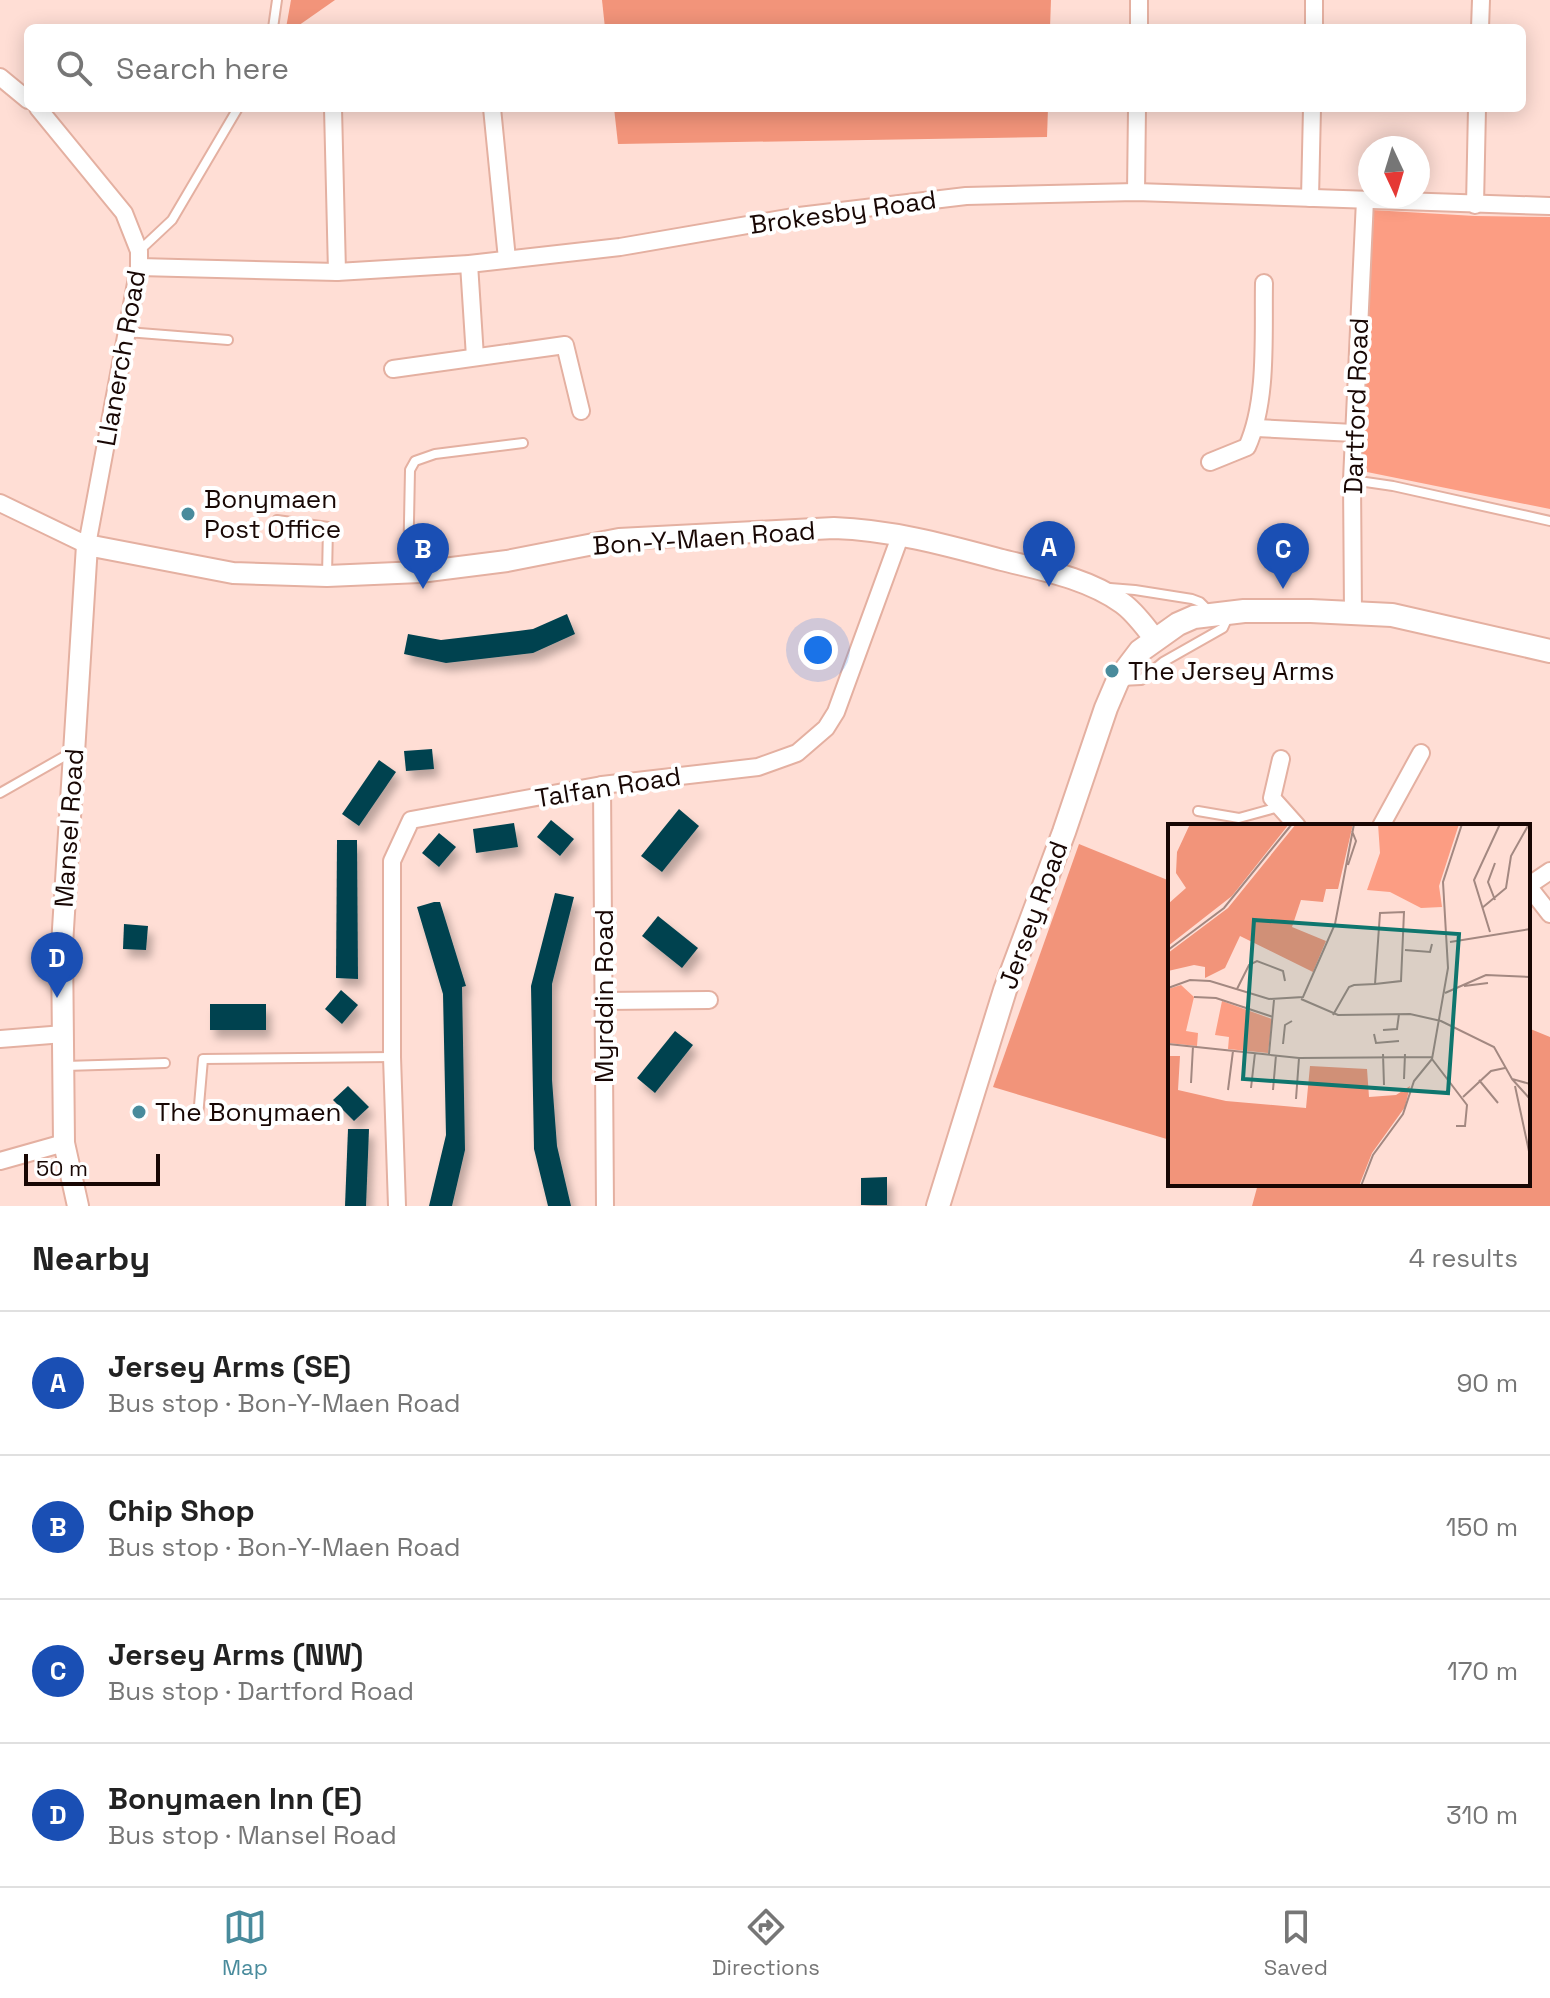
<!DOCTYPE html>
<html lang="en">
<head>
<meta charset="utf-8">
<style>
	:root { --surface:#fff; --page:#f6f6f6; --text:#222; --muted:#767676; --line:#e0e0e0; --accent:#498b9c }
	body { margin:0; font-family:"Space Grotesk",sans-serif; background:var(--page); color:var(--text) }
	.compass { position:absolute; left:1358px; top:136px; width:72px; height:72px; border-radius:50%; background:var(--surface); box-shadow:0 4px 20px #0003; rotate:176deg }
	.scale { position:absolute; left:24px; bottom:20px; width:136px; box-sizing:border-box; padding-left:8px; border:4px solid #180704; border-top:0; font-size:22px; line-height:28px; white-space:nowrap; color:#180704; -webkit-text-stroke:6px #fff; paint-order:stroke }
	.you { position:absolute; left:818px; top:650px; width:28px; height:28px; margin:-20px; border:6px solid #fff; border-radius:50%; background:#1a73e8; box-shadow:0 0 0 12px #1a73e833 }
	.badge { display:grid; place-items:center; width:52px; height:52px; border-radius:50%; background:var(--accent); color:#fff; font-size:26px; font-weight:700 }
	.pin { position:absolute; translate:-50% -66px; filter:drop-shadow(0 2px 4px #0008) }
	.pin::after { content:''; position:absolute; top:42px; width:28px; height:24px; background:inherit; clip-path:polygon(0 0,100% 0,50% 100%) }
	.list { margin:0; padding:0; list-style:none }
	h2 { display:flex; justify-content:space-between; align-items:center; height:104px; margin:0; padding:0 32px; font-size:34px }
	h2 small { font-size:26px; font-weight:400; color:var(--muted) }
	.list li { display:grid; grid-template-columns:52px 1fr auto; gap:24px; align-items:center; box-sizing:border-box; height:144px; padding:0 32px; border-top:2px solid var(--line) }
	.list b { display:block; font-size:30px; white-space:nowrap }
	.list p { margin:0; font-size:26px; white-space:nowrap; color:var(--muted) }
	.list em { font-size:26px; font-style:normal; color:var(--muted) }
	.icon { flex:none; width:44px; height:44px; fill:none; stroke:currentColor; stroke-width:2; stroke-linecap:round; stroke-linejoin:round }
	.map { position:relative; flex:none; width:1550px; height:1206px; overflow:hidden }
	.search { position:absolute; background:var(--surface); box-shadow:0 4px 20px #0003; left:24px; right:24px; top:24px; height:88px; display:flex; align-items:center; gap:20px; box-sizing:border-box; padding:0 28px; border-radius:12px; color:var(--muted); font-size:30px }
	.sheet { height:680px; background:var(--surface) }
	nav { display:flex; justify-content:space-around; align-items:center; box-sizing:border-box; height:112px; border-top:2px solid var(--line); background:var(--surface); font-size:22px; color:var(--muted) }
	nav a { display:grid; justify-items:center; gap:4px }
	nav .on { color:var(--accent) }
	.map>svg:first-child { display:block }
</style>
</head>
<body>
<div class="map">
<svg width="1550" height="1206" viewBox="0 0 1550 1206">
	<defs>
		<filter id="shadow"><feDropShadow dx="5" dy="8" stdDeviation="4" flood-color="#0004"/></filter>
	</defs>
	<rect width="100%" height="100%" fill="#ffded5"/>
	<path fill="#fc9d83" d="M1372 210 1475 216 1550 217V509L1362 471Z"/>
	<g fill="#f2947a">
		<path d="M291 0H335L295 28H286Z"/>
		<path d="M602 0H1051L1050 28H605Z"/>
		<path d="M614 108H1048L1047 137 618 144Z"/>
		<path d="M1079 844 1170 881V1140L993 1087Z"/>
		<path d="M1528 1028 1550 1037V1206H1252L1258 1184H1528Z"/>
	</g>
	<g fill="#05424f" filter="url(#shadow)">
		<path d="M567 614 575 634 533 653 446 663 404 654 408 634 441 640 518 631 533 629Z"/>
		<path d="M432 749 434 769 406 771 404 751Z"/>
		<path d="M379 760 396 772 359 826 342 814Z"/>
		<path d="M679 809 699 826 662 872 641 856Z"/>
		<path d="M551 820 574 839 560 856 537 837Z"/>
		<path d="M514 823 518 847 476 853 473 829Z"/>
		<path d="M439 833 456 847 439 867 422 853Z"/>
		<path d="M337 840H357L358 979 336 978Z"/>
		<path d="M555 893 574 897 552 984V1080L557 1146 571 1206H548L534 1149 531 986Z"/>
		<path d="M434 902H440L466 986 462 987 465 1150 452 1206H429L446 1135 443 994 417 907Z"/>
		<path d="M658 916 698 948 682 968 642 936Z"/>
		<path d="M124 924 148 926 146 950 123 949Z"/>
		<path d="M341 990 358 1005 342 1024 325 1009Z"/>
		<rect x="210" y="1004" width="56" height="26"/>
		<path d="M675 1031 693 1045 655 1093 637 1078Z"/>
		<path d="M348 1086 369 1107 354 1121 333 1100Z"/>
		<path d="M348 1129H369L366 1206H345Z"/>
		<path d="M887 1177V1205H861V1178Z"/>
	</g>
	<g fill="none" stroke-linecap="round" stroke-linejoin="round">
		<defs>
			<g id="service">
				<path d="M273 28 277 0"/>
				<path d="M139 251 172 220 238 108"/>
				<path d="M127 332 228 340"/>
				<path d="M1352 480 1393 486 1550 521"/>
				<path d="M277 520 328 527 327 576"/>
				<path d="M408 572 410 470 415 461 435 454 523 443"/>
				<path d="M1110 588 1135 590 1192 599 1200 602 1208 610"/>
				<path d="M1121 681 1141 680 1163 662 1223 628 1228 617"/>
				<path d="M0 793 72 752"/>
				<path d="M1198 811 1239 818 1279 807"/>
				<path d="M65 1066 165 1063"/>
				<path d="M198 1117 203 1059 392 1057"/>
			</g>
			<g id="minor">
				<path d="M1139 28V0"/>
				<path d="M1314 28V0"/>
				<path d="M1480 28 1481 0"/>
				<path d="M0 77 28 100"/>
				<path d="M333 108 337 272"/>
				<path d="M492 108 507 259"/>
				<path d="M1136 192 1137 108"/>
				<path d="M1310 198 1312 108"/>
				<path d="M1475 205 1477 108"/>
				<path d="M469 264 475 357"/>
				<path d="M139 267 337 272 469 264 620 247 799 216 966 196 1136 192 1550 206"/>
				<path d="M393 369 565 345 581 411"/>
				<path d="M1256 428 1354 433"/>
				<path d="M1210 462 1247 447C1268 401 1263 334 1264 283"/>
				<path d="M0 503 87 545 139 267V251L124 213 38 108"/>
				<path d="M1353 612 1352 480 1365 200"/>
				<path d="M1281 759 1272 798 1297 826"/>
				<path d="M602 785 605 1206"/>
				<path d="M1381 826 1421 753"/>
				<path d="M1550 871 1528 886 1550 914"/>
				<path d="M604 1001 709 1000"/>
				<path d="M0 1039 64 1034"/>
				<path d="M0 1161 64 1143"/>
				<path d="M397 1206 392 1057V861L411 820 602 785 758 767 797 753 826 728 836 712 901 534"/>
			</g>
			<path id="tertiary" d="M78 1206 64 1143 62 945 87 545 233 573 327 576 420 572 507 561 619 539 834 528C892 530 946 545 1002 560 1042 570 1087 578 1122 603 1135 612 1145 627 1155 639"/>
			<path id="secondary" d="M938 1206 1005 990 1064 832 1106 708 1118 680 1140 651 1178 624 1194 617 1244 611H1311L1392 615 1550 651"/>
		</defs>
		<use href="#service" stroke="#e4b0a1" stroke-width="12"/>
		<use href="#minor" stroke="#e4b0a1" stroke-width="20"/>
		<use href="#tertiary" stroke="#e4b0a1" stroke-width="24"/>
		<use href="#secondary" stroke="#e4b0a1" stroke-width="26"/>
		<use href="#service" stroke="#fff" stroke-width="8"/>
		<use href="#minor" stroke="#fff" stroke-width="16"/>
		<use href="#tertiary" stroke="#fff" stroke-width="20"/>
		<use href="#secondary" stroke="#fff" stroke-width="22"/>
	</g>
	<g fill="#498b9c" stroke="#fff" stroke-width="3">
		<circle cx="188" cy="514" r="8"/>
		<circle cx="1112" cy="671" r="8"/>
		<circle cx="139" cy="1112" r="8"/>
	</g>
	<g text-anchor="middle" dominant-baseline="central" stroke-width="8" stroke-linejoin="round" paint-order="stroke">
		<g font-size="26" fill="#180704" stroke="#fff">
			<text transform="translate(843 212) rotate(-8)">Brokesby Road</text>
			<text transform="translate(121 358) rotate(-80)">Llanerch Road</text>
			<text transform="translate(1356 406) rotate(-88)">Dartford Road</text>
			<text transform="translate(704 538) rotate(-4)">Bon-Y-Maen Road</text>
			<text transform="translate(608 787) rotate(-9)">Talfan Road</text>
			<text transform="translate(69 828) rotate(-86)">Mansel Road</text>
			<text transform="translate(1033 915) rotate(-70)">Jersey Road</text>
			<text transform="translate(604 996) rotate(-90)">Myrddin Road</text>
		</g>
		<g font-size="26" fill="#180704" stroke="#fff" text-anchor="start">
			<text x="204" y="499">Bonymaen<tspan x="204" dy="30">Post Office</tspan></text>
			<text x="1128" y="671">The Jersey Arms</text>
			<text x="155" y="1112">The Bonymaen</text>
		</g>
	</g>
	<g transform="translate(1168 824)">
		<rect width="362" height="362" fill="#ffded5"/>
		<path d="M210 0H291L271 62 274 83 253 84 222 68 199 66 212 29ZM13 161 26 173 18 207 30 209 29 222 0 219V165ZM54 177 104 195 100 229 60 225 61 213 47 211Z" fill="#fc9d83"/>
		<path d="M22 0H121L64 72 0 122V80L18 64 8 49 9 28ZM128 0H185L170 65H158L155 78 133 76 124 103 158 117 145 148 72 112 57 144 37 154V143L26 141 0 147V129L60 84ZM0 232H12L10 266 58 277 138 284 142 242 199 245 201 273 228 271 242 262 237 283 204 329 191 362H0Z" fill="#f2947a"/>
		<path fill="none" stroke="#a38881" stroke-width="2" d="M180 41 188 17 184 7M327 76 320 58 327 39M314 84 338 64 343 32 361 0M322 108 306 56 332 0M282 118 362 105M0 126 56 84 124 0M237 126 262 128 264 120M296 162 320 159M0 164 22 156 42 157 101 175 135 173 167 100 186 0M69 165 81 141 89 137 115 147 117 157M277 169 318 151 362 153M26 173 48 174 105 193M133 175 170 191 242 190 273 197 326 223 344 255 362 260M165 191 181 163 186 161 207 160 233 157 236 88 212 89 207 160M215 206 229 205 231 190M206 210 208 219 231 217M0 220 131 234 264 233M115 220 117 201 124 197M101 230 106 176M215 230 216 261M236 255 237 230M344 255 362 275M311 256 330 279M23 259 25 222M347 262 362 332M83 264 87 229M60 266 65 227M105 266 108 231M295 273 323 247 337 244M128 275 131 234M288 302H297L299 281 264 235 280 144 275 58 294 0M193 362 205 331 235 290 246 257 264 235"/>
		<path fill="#0f766e" fill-opacity="0.15" stroke="#0f766e" stroke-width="4" d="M86 96 291 110 280 269 75 255Z"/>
		<rect width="362" height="362" fill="none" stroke="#180704" stroke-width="4"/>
	</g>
</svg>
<svg class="compass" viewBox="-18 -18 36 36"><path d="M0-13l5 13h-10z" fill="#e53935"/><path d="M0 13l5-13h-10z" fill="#767676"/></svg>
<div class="scale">50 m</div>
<div class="you"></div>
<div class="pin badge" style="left:1049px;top:587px;background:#1a4fb4">A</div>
<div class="pin badge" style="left:423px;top:589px;background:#1a4fb4">B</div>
<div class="pin badge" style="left:1283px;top:589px;background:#1a4fb4">C</div>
<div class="pin badge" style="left:57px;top:998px;background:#1a4fb4">D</div>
<div class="search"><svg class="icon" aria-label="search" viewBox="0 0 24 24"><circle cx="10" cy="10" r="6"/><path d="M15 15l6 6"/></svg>Search here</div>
</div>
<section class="sheet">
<h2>Nearby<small>4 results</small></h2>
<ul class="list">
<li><span class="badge" style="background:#1a4fb4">A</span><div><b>Jersey Arms (SE)</b><p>Bus stop · Bon-Y-Maen Road</p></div><em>90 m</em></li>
<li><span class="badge" style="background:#1a4fb4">B</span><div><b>Chip Shop</b><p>Bus stop · Bon-Y-Maen Road</p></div><em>150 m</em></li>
<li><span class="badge" style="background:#1a4fb4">C</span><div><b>Jersey Arms (NW)</b><p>Bus stop · Dartford Road</p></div><em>170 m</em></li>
<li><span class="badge" style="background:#1a4fb4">D</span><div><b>Bonymaen Inn (E)</b><p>Bus stop · Mansel Road</p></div><em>310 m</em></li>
</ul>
</section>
<nav>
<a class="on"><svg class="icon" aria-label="map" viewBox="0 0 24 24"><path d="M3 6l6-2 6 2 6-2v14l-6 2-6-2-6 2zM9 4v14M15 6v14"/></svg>Map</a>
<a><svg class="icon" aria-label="directions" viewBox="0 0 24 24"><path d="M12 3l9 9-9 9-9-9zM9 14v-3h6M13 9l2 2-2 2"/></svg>Directions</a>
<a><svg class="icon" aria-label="saved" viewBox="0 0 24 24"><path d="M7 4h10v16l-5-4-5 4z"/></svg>Saved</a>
</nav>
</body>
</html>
